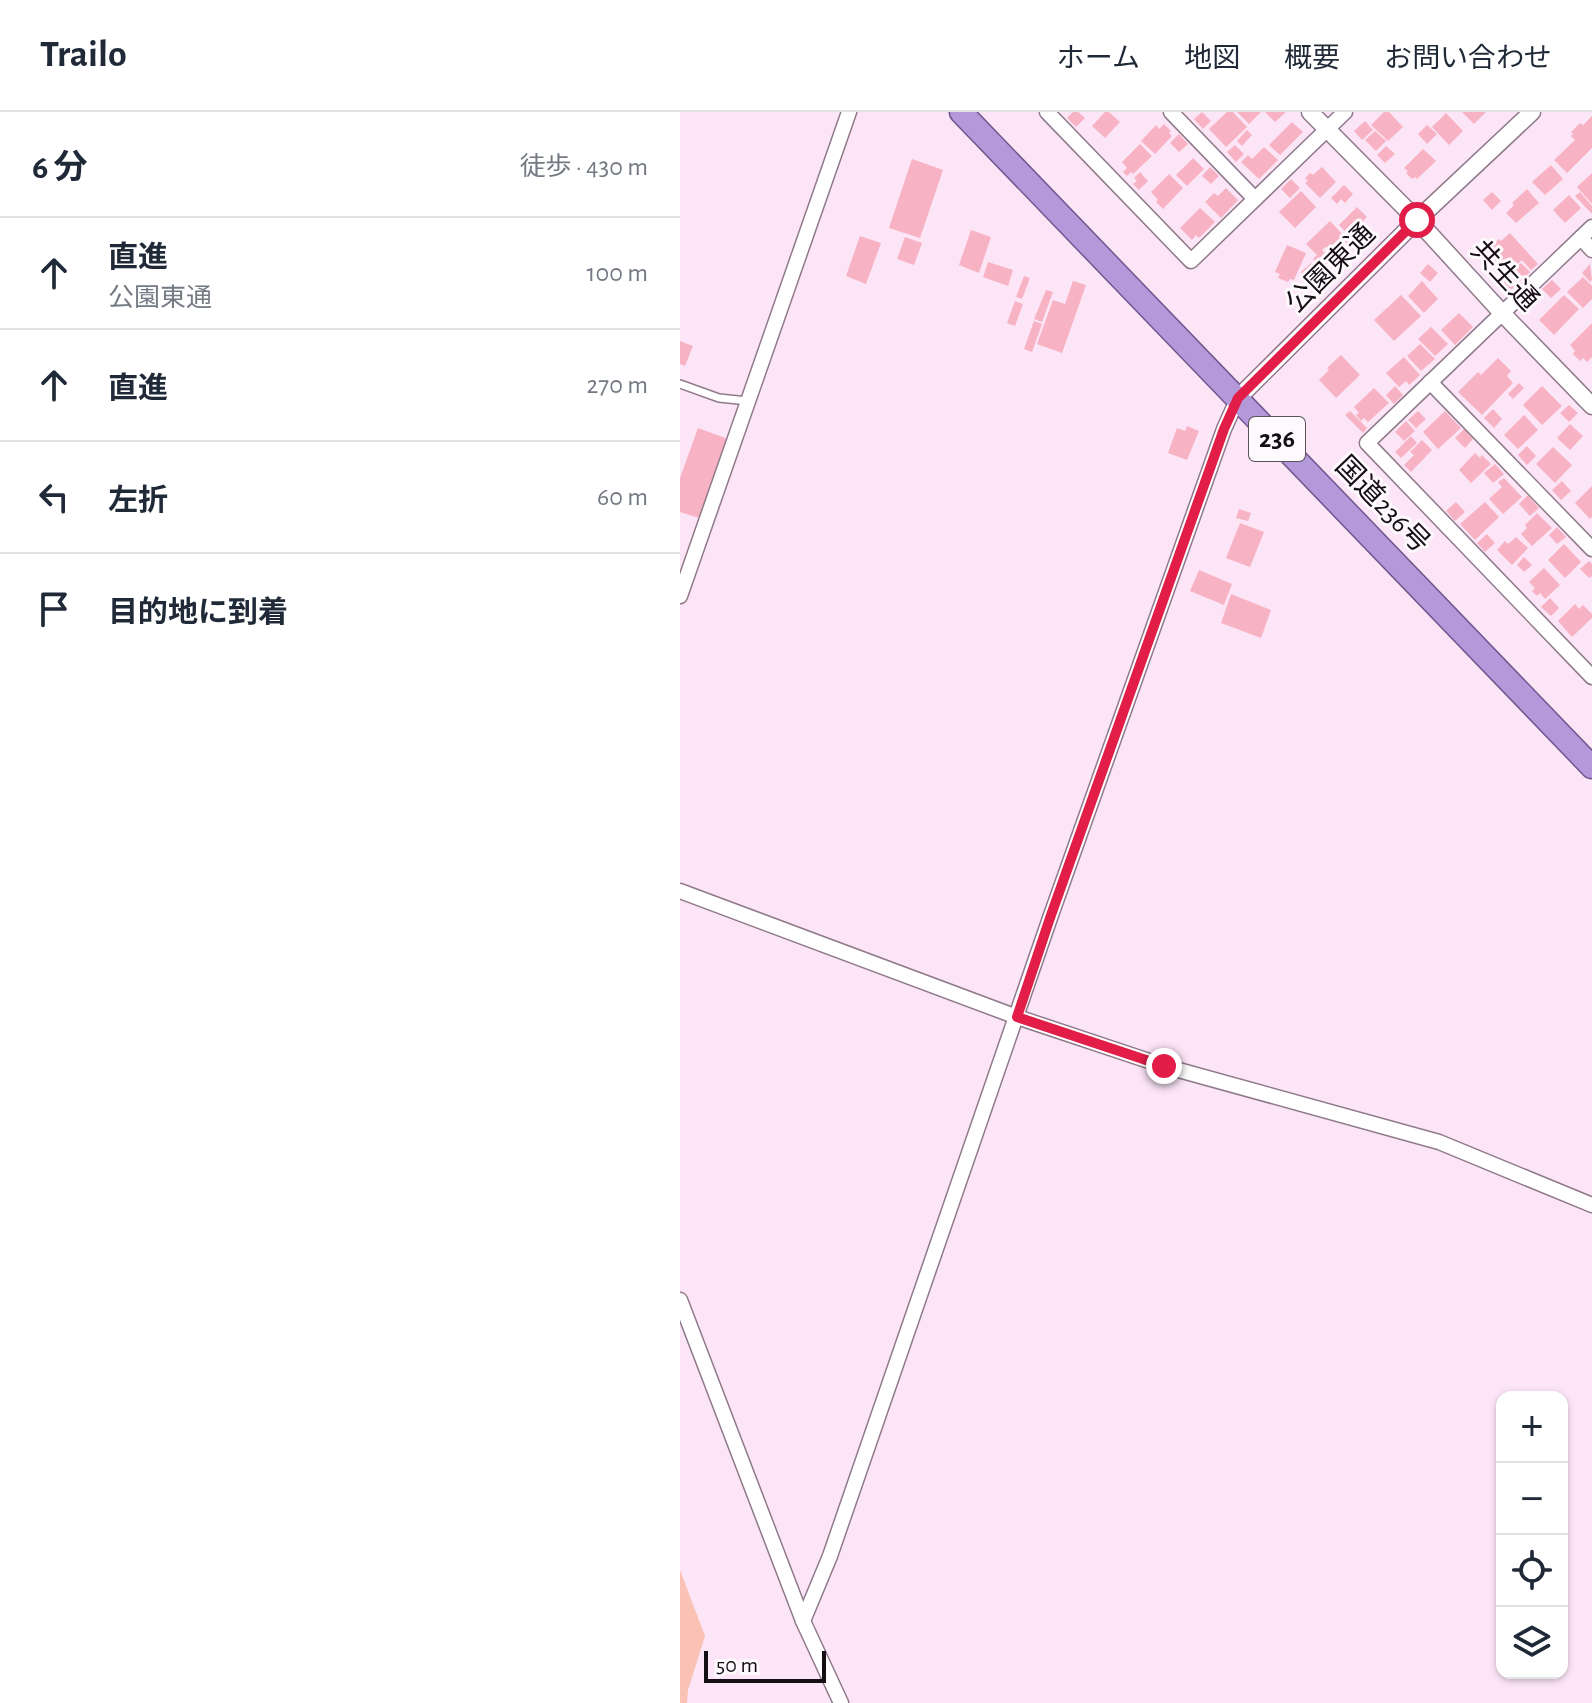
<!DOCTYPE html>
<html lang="ja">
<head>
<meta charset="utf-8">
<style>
	:root { --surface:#fff; --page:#f6f6f7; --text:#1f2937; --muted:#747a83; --line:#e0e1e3 }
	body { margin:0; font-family:"Alegreya Sans","Noto Sans JP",sans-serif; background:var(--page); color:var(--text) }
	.controls { position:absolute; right:24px; bottom:24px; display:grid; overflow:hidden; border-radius:16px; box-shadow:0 2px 6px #0004 }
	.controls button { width:72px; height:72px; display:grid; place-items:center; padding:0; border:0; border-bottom:2px solid var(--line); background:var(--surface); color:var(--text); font:40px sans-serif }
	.scale { position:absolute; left:24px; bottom:20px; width:122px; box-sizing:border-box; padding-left:8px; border:4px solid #150e14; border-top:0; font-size:22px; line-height:28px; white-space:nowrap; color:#150e14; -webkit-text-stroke:6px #fdf9fc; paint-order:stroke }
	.stop { position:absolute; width:24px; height:24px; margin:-18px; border:6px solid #e11d48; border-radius:50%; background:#fff }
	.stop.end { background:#e11d48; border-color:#fff; box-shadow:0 2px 8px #0008 }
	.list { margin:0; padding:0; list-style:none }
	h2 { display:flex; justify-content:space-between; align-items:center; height:104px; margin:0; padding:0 32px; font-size:34px }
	h2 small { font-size:26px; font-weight:400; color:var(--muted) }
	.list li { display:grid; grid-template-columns:52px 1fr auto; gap:24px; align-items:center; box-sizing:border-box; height:112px; padding:0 32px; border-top:2px solid var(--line) }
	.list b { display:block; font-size:30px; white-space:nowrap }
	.list p { margin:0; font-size:26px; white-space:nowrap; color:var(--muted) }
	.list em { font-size:26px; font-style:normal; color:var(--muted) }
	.icon { flex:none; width:44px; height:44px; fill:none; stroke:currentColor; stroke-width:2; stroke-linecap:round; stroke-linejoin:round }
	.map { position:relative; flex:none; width:912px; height:1591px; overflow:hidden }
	header { display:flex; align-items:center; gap:48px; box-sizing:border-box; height:112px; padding:0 40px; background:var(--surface); border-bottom:2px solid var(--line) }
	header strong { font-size:38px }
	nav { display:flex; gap:44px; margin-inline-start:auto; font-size:28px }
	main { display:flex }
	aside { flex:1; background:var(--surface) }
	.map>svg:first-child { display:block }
</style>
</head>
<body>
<header>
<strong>Trailo</strong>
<nav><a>ホーム</a><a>地図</a><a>概要</a><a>お問い合わせ</a></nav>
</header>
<main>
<aside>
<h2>6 分<small>徒歩 · 430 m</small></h2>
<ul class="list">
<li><svg class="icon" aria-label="ahead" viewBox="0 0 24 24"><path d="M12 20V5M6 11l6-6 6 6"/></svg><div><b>直進</b><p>公園東通</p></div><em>100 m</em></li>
<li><svg class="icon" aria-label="ahead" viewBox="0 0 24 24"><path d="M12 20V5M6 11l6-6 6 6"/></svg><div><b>直進</b></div><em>270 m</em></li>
<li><svg class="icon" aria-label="left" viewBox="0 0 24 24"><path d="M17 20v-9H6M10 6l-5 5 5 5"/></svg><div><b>左折</b></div><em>60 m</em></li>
<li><svg class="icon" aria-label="arrive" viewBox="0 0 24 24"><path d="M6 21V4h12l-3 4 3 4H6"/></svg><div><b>目的地に到着</b></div></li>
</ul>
</aside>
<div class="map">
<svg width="912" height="1591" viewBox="0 0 912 1591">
	<rect width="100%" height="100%" fill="#fce5f7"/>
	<path fill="#f9c2b4" d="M0 1458 25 1524 8 1578 7 1591H0Z"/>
	<g fill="#f7b3c3">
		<path d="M393 0H398L405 6 396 15 387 6Z"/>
		<path d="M425 0H429L440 10 425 26 412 14Z"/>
		<path d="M522 0 531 9 523 17 514 7Z"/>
		<path d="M547 0H553L567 15 546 35 529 17Z"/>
		<path d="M557 0H581L569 12Z"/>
		<path d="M585 0H606L595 10Z"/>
		<path d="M704 0H709L723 15 708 29 691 13Z"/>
		<path d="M782 0H806L794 12Z"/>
		<path d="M766 1 783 19 769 33 752 15Z"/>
		<path d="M912 4V36L887 61 874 48 895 28 891 24 893 22 891 20 900 11 903 13Z"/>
		<path d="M685 9 693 18 682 28 674 19Z"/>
		<path d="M612 10 623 20 600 43 589 33Z"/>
		<path d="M484 12 491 19 489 21 492 24 475 42 461 29 476 13 479 17Z"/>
		<path d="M747 13 757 22 747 32 738 22Z"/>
		<path d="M567 18 572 23 562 34 557 29Z"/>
		<path d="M695 19 706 29 696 39 685 28Z"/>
		<path d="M499 22 508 32 499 40 490 31Z"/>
		<path d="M460 32 472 44 453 62 451 60 447 64 443 60 447 56 442 50Z"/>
		<path d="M555 33 564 42 556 50 547 40Z"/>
		<path d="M706 34 715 42 705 51 697 43Z"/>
		<path d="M584 35 598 48 579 67 561 50 568 43 572 47Z"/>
		<path d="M743 37 756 49 737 67 735 65 732 67 726 61 728 59 724 56Z"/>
		<path d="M513 46 524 57 507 74 496 63Z"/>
		<path d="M232 47 263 58 240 126 209 116Z"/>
		<path d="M871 53 883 67 865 83 852 70Z"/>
		<path d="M530 55 539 64 531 72 522 64Z"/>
		<path d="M642 55 656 70 640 86 625 71 628 69 625 66 630 61 633 63Z"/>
		<path d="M460 60 468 69 459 78 453 72 457 69 454 66Z"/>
		<path d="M912 61V92L897 75Z"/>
		<path d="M489 62 503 76 483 97 476 90 478 88 471 80Z"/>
		<path d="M611 67 620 76 610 86 601 77Z"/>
		<path d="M664 73 673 82 665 91 661 87 657 92 651 86Z"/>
		<path d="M546 76 558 88 541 106 525 90 534 81 538 84Z"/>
		<path d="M847 77 859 91 836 111 826 101 834 93 832 91Z"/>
		<path d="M621 79 636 95 615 116 599 100Z"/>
		<path d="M812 80 821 89 812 98 803 88Z"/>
		<path d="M900 80 912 94V102L895 84Z"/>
		<path d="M889 83 901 96 885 111 873 98Z"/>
		<path d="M677 95 687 105 683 109 687 113 672 128 674 130 669 134 665 130 670 125 659 113Z"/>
		<path d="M520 96 535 110 519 126 516 123 512 128 500 116Z"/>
		<path d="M650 109 664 124 660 126 668 135 657 147 645 135 642 138 652 148 642 156 633 147 637 143 626 132Z"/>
		<path d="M291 118 311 125 299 161 279 153Z"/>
		<path d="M830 121 858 152 851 158 842 148 823 166 802 143 819 127 821 129Z"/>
		<path d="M180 124 201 131 186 172 166 164Z"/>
		<path d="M225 125 242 131 234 153 217 147Z"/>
		<path d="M607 133 626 141 614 168 610 167 608 170 598 166 600 162 595 160Z"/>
		<path d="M308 150 333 158 328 174 303 165Z"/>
		<path d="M631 151 639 159 630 169 621 160Z"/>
		<path d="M841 151 850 160 832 177 826 176 820 170Z"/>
		<path d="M748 152 758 161 750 170 740 161Z"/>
		<path d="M910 152 912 168 910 170 902 161Z"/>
		<path d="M344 164 350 166 342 187 336 185Z"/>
		<path d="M903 165 912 174V187L903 196 887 180Z"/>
		<path d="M872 168 881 177 871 186 862 177Z"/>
		<path d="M393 169 406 173 382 241 357 232 373 188 385 192Z"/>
		<path d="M742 169 758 187 744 201 728 184Z"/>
		<path d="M366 178 373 180 362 210 354 207Z"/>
		<path d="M721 183 741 204 714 229 694 208Z"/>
		<path d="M884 183 899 197 874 223 859 208Z"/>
		<path d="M335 189 343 192 335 214 327 211Z"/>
		<path d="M779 201 793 215 775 233 761 218Z"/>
		<path d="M354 209 362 212 352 240 344 237Z"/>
		<path d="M912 211V245L907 250 903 246 900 249 893 242 895 239 890 233Z"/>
		<path d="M751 215 768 232 755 244 738 227Z"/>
		<path d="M0 229 13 234 5 254 0 252Z"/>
		<path d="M740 232 755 247 741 259 727 244Z"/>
		<path d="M661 243 680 263 656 286 639 268 649 258 647 256Z"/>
		<path d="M724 245 740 263 729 273 726 269 719 275 706 261Z"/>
		<path d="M818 246 831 259 827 264 833 271 802 303 778 280 798 260 801 263Z"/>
		<path d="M839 271 844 276 833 287 828 282Z"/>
		<path d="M715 274 723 283 714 292 706 283Z"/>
		<path d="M862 274 882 294 862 313 843 293Z"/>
		<path d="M694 276 709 291 688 310 684 306 681 309 676 303 679 301 674 295Z"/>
		<path d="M889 293 898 301 889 310 880 301Z"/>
		<path d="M813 297 822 307 814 316 804 306Z"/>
		<path d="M670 299 687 316 683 321 665 303Z"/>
		<path d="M738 299 746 307 736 316 728 308Z"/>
		<path d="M765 299 781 316 758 337 743 320Z"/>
		<path d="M844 303 858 318 838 337 824 323Z"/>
		<path d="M726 309 735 319 724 329 715 320Z"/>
		<path d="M890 312 903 324 890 338 877 326Z"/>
		<path d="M507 314 519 319 507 348 488 341 497 316 505 319Z"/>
		<path d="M18 316 48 327 19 406 0 400V366Z"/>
		<path d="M784 317 793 327 785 336 775 326Z"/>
		<path d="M731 324 737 331 721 346 715 340Z"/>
		<path d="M742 328 752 338 731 360 724 353 734 343 730 340Z"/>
		<path d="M847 334 856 344 847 353 838 343Z"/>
		<path d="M873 335 892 353 875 371 856 352Z"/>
		<path d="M795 341 800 346 802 343 811 352 791 371 779 358Z"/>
		<path d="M815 352 824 362 813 371 804 361Z"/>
		<path d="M824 366 842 385 823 402 809 387 822 375 818 370Z"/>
		<path d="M882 369 891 379 881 388 872 378Z"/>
		<path d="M912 374V405L910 407 895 391Z"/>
		<path d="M848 383 859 396 850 404 839 392Z"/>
		<path d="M776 390 785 400 775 409 766 399Z"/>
		<path d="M805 390 819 405 795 428 780 412Z"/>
		<path d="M559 397 571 401 568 409 556 406Z"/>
		<path d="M857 401 872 416 852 434 841 422 847 416 845 413Z"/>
		<path d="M560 411 584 420 570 455 546 446Z"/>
		<path d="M877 415 886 425 877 432 869 423Z"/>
		<path d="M807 422 815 431 805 440 797 431Z"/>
		<path d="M836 425 848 436 832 453 817 438 825 429 828 432Z"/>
		<path d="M884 432 901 450 885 466 868 448Z"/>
		<path d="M844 445 852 453 844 460 837 453Z"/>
		<path d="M909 449 912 452V464L909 466 900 457Z"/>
		<path d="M864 456 880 473 865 487 860 481 857 484 852 479 855 476 849 470Z"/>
		<path d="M519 458 552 472 544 493 510 479Z"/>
		<path d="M551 482 591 498 581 526 541 511Z"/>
		<path d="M870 486 879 496 871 504 861 495Z"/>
		<path d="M895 492 899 497 903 493 912 502V506L892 525 878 509Z"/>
	</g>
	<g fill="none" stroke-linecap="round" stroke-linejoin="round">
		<defs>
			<path id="service" d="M0 272 39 286 68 289"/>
			<g id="minor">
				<path d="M367 0 511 149 665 0"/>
				<path d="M491 0 575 87"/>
				<path d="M912 115 687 331 912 565"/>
				<path d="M901 126 912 138"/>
				<path d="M750 270 912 437"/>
				<path d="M0 484 169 0"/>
				<path d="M0 779 337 905 484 954 759 1030 912 1093"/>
				<path d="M0 1188 123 1509 161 1591"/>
				<path d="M123 1509 150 1444 370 806 544 317 558 286"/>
			</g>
			<g id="tertiary">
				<path d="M630 0 737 108 822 201 912 294"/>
				<path d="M558 286 737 108 852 0"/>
			</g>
			<path id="trunk" d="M281 0 912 655"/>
		</defs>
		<use href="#service" stroke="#8f7a8b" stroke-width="10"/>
		<use href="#minor" stroke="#8f7a8b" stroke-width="17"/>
		<use href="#tertiary" stroke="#8f7a8b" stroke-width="19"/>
		<use href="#trunk" stroke="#6f578e" stroke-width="25"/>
		<use href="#service" stroke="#fff" stroke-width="7"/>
		<use href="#minor" stroke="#fff" stroke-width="14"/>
		<use href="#tertiary" stroke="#fff" stroke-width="16"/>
		<use href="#trunk" stroke="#b398da" stroke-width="22"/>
	</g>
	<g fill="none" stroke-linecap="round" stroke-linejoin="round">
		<path stroke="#e11d48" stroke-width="10" d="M484 954 337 905 370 806 544 317 558 286 737 108"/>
	</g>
	<g text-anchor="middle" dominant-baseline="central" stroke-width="6" stroke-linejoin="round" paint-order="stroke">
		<rect fill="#fdf9fc" stroke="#5b545a" stroke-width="2" x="569" y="305" width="56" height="44" rx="6"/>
		<g font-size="26" font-weight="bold" fill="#150e14">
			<text x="597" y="327">236</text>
		</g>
		<g font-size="28" fill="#150e14" stroke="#fdf9fc">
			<text transform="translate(651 157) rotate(-45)">公園東通</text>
			<text transform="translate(824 164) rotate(47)">共生通</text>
			<text transform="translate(702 393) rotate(46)">国道236号</text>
		</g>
	</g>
</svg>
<div class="controls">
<button>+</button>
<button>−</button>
<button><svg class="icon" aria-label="locate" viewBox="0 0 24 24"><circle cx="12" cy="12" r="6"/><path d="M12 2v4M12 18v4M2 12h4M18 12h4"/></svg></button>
<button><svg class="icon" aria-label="layers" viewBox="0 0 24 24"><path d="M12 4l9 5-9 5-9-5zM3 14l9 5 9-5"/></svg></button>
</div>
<div class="scale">50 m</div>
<div class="stop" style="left:737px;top:108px"></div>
<div class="stop end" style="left:484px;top:954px"></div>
</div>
</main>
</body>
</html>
